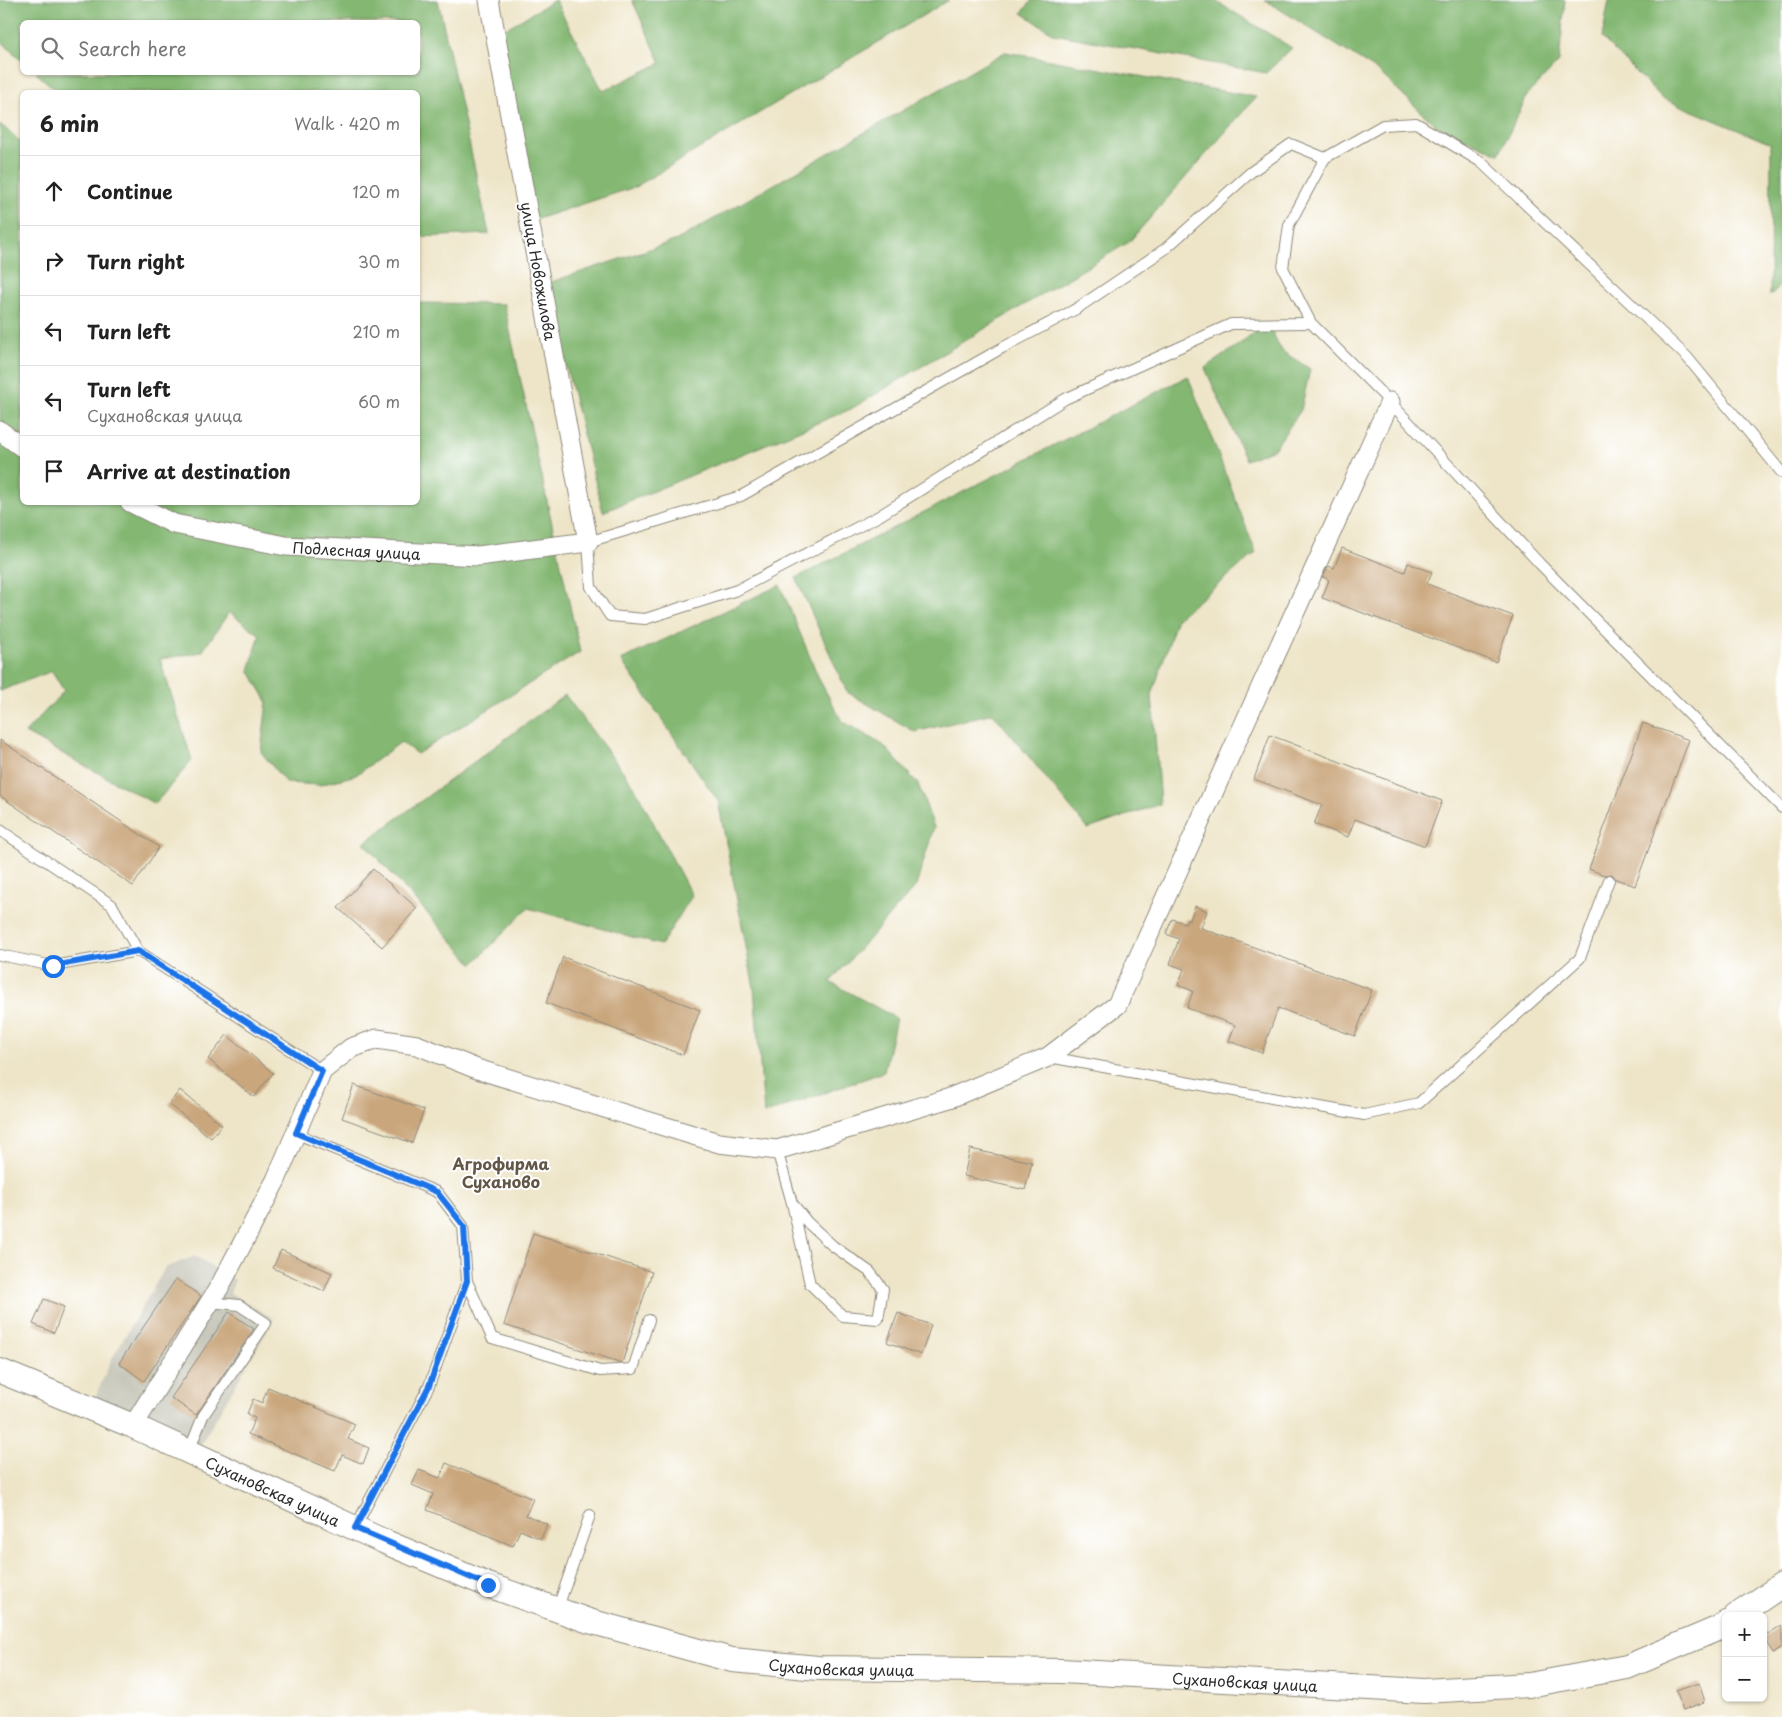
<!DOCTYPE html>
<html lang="en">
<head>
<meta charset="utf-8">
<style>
	:root { --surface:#fff; --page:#f2f2f2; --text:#222; --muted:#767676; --line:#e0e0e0 }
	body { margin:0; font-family:"Playpen Sans",sans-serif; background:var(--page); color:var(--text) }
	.controls { position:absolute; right:15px; bottom:15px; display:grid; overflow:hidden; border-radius:8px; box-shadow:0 1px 4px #0004 }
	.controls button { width:45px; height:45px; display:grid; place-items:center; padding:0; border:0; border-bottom:1px solid var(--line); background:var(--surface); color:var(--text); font:25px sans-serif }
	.stop { position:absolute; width:15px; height:15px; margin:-11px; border:4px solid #1a73e8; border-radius:50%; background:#fff }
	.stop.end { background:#1a73e8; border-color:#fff; box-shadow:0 1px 5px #0008 }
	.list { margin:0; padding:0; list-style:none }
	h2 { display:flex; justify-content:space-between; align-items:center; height:65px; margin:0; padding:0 20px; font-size:21px }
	h2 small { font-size:16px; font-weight:400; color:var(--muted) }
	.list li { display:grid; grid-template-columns:32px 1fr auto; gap:15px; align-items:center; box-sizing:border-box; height:70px; padding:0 20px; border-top:1px solid var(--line) }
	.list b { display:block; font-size:19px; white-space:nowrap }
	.list p { margin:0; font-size:16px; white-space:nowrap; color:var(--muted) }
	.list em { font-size:16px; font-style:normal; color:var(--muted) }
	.icon { flex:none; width:28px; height:28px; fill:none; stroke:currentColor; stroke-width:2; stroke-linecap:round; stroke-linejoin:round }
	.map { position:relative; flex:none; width:1782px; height:1717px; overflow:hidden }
	.search { position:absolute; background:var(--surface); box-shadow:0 1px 4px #0004; left:20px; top:20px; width:400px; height:55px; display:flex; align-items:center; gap:12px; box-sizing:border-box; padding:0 18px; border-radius:8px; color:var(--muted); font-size:19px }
	.panel { position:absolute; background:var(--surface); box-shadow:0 1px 4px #0004; left:20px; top:90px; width:400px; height:415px; border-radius:8px }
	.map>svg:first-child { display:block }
</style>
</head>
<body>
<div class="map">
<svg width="1782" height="1717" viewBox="0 0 1782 1717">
	<rect width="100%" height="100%" fill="#fff"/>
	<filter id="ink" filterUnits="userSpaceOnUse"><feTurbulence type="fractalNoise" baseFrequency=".02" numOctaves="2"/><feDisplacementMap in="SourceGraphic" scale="10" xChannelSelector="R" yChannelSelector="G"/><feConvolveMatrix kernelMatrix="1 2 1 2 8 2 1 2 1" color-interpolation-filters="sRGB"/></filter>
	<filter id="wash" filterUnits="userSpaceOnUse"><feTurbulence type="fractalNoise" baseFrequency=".0096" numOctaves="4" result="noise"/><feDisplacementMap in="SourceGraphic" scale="20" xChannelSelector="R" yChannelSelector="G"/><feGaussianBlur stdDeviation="1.12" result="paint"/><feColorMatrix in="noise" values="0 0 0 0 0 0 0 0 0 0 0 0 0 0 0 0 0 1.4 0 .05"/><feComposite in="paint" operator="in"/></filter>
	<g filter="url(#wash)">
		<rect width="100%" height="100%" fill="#eee5c8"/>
		<path fill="#c5c5b8" d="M195 1256 235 1280 230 1293 274 1319 198 1449 94 1400 111 1360 165 1268Z"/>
		<g fill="#83b772" stroke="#57714e">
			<path d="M0 0H438L489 234 418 237V92H58L36 73 418 72V22H22V61L0 40Z"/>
			<path d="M555 0 603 91 661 63 632 0H949L635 187 534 220 489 38Z"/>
			<path d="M1032 0H1214L1292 48 1266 73 1054 34 1022 13Z"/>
			<path d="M1265 0H1565L1559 62 1528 94 1499 154 1435 125 1379 72Z"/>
			<path d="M1609 0H1782V283L1770 296 1771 144 1662 98 1602 38Z"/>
			<path d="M1005 52 1256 97 1129 242 851 409 603 512 545 284 677 240Z"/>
			<path d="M0 124 22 143V502H418V303L504 304 580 652 417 754 401 742 356 775 320 785 286 783 261 752 267 701 249 670 260 635 229 612 202 652 160 659 192 760 155 804 25 733 64 691 52 671 0 691V460L2 459H0Z"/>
			<path d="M1268 324 1282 351 1310 369 1301 410 1274 449 1246 460 1205 368Z"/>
			<path d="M1188 376 1256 553 1177 618 1152 695 1160 804 1088 829 993 713 915 732 847 692 796 578Z"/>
			<path d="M780 585 820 681 842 721 883 745 918 784 934 827 916 886 830 982 896 1018 884 1072 764 1114 754 988 718 801 621 660Z"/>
			<path d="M565 695 634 786 692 896 661 945 528 908 473 964 364 843Z"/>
		</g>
		<g id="blocks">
			<g fill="#c9a67c">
				<path d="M1342 548 1405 572 1408 563 1432 572 1427 584 1513 616 1496 662 1322 598 1329 580 1323 577 1328 566 1334 568Z"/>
				<path d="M1643 723 1689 740 1635 886 1616 879 1612 874 1604 875 1589 869Z"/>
				<path d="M1270 735 1442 801 1425 846 1355 819 1348 837 1314 824 1322 805 1254 779Z"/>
				<path d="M0 740 159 847 133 886 0 796Z"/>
				<path d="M373 869 417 908 382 947 338 908Z"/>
				<path d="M1195 906 1207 911 1201 928 1372 990 1355 1036 1278 1008 1262 1053 1229 1041 1235 1025 1187 1008 1193 991 1178 985 1184 969 1170 964 1179 939 1166 934 1172 919 1185 923 1187 919 1190 920Z"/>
				<path d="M563 957 700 1010 683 1055 546 1003Z"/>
				<path d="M227 1035 273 1073 254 1097 208 1059Z"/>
				<path d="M354 1085 424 1110 412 1143 342 1118Z"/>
				<path d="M180 1090 222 1125 211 1138 169 1104Z"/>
				<path d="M970 1149 1032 1162 1025 1190 964 1176Z"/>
				<path d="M533 1233 652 1272 622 1363 504 1325Z"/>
				<path d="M281 1250 332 1273 324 1291 273 1268Z"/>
				<path d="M176 1279 201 1296 144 1381 119 1363Z"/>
				<path d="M44 1299 64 1307 54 1333 33 1324Z"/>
				<path d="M229 1312 254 1329 196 1415 171 1398Z"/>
				<path d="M898 1313 931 1325 921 1355 887 1342Z"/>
				<path d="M268 1387 355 1424 348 1439 369 1448 363 1464 342 1455 335 1471 248 1434 255 1418 247 1414 253 1399 262 1403Z"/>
				<path d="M446 1463 533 1499 526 1515 547 1524 541 1539 520 1530 513 1546 427 1510 433 1494 412 1485 419 1470 440 1478Z"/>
				<path d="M1782 1625V1647L1773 1653 1763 1637Z"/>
				<path d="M1699 1683 1705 1702 1683 1710 1676 1691Z"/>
			</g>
		</g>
	</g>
	<g filter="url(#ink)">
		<use href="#blocks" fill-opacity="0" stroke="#8c887a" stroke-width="1"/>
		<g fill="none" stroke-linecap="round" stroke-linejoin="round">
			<defs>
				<g id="service">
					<path d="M1311 323 1231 324 1065 399 879 516 737 590 645 619 610 616 591 587 588 542 741 496 1002 348 1076 309 1165 249 1251 172 1291 144 1325 158"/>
					<path d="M1782 473 1687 357 1481 162 1416 123 1383 125 1325 158 1289 225 1283 268 1311 323 1390 402 1540 564 1782 808"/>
					<path d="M0 830 112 905 138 951 322 1071"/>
					<path d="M0 955 53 966 138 951"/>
					<path d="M1049 1057 1364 1115 1419 1103 1580 958 1609 880"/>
					<path d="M295 1133 437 1192 463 1226 467 1281 429 1386 355 1528"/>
					<path d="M777 1150 792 1203 810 1284 843 1316 878 1319 883 1289 870 1272 833 1246 808 1223 792 1203"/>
					<path d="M467 1281 492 1338 600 1371 633 1369 649 1320"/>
					<path d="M189 1451 203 1416 266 1323 239 1305 210 1302"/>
					<path d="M557 1610 590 1515"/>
				</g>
				<g id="minor">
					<path d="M0 431 22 447"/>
					<path id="s1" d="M130 502 174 524 286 546 478 556 588 542 489 0"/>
					<path d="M133 1426 220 1286 276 1180 322 1071 351 1048 377 1039 417 1045 477 1069 719 1143 777 1150 950 1098 1048 1057 1117 1005 1390 402"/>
				</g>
				<g id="tertiary">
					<path id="s2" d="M0 1371 133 1426 383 1541 488 1585 589 1621 732 1660 818 1668 1061 1671 1424 1691 1529 1685 1627 1667 1719 1628 1726 1623"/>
					<path d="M1736 1616 1782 1585"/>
				</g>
			</defs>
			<use href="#service" stroke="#8c887a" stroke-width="12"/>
			<use href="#minor" stroke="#8c887a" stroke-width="21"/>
			<use href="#tertiary" stroke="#8c887a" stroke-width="26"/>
			<use href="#service" stroke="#fff" stroke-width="10"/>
			<use href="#minor" stroke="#fff" stroke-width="19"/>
			<use href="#tertiary" stroke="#fff" stroke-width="24"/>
		</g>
	</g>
	<g fill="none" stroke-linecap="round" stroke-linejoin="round" filter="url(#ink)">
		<path stroke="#1a73e8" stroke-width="6" d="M53 966 138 951 322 1071 296 1133 437 1192 464 1226 467 1281 429 1386 355 1528 488 1585"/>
	</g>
	<g text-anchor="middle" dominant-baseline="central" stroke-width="4" stroke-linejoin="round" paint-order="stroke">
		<g font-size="15" fill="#2b2b2b" stroke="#fff">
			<text transform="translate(539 271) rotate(80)">улица Новожилова</text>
			<text stroke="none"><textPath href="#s1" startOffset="234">Подлесная улица</textPath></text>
			<text stroke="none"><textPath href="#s2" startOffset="298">Сухановская улица</textPath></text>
			<text stroke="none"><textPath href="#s2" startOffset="898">Сухановская улица</textPath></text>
			<text stroke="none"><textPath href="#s2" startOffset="1302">Сухановская улица</textPath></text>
		</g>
		<g font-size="16" font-weight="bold" fill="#625647" stroke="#fff">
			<text x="501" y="1163">Агрофирма<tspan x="501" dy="18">Суханово</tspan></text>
		</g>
	</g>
</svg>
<div class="controls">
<button>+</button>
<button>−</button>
</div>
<div class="stop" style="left:53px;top:966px"></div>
<div class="stop end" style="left:488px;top:1585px"></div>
<div class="search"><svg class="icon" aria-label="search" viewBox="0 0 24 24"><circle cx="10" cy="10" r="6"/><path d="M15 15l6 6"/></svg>Search here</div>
<section class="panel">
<h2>6 min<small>Walk · 420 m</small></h2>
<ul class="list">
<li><svg class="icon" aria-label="ahead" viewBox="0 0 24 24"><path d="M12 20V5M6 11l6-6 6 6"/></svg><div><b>Continue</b></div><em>120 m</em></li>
<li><svg class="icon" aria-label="right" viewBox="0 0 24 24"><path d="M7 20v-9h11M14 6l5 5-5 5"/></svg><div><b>Turn right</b></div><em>30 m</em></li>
<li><svg class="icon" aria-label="left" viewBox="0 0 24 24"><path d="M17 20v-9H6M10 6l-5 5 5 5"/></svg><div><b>Turn left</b></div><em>210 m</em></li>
<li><svg class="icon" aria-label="left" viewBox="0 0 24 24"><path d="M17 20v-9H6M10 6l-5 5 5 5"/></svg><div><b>Turn left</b><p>Сухановская улица</p></div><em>60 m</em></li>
<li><svg class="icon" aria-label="arrive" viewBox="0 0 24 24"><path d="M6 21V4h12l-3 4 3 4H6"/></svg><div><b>Arrive at destination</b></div></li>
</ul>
</section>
</div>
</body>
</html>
